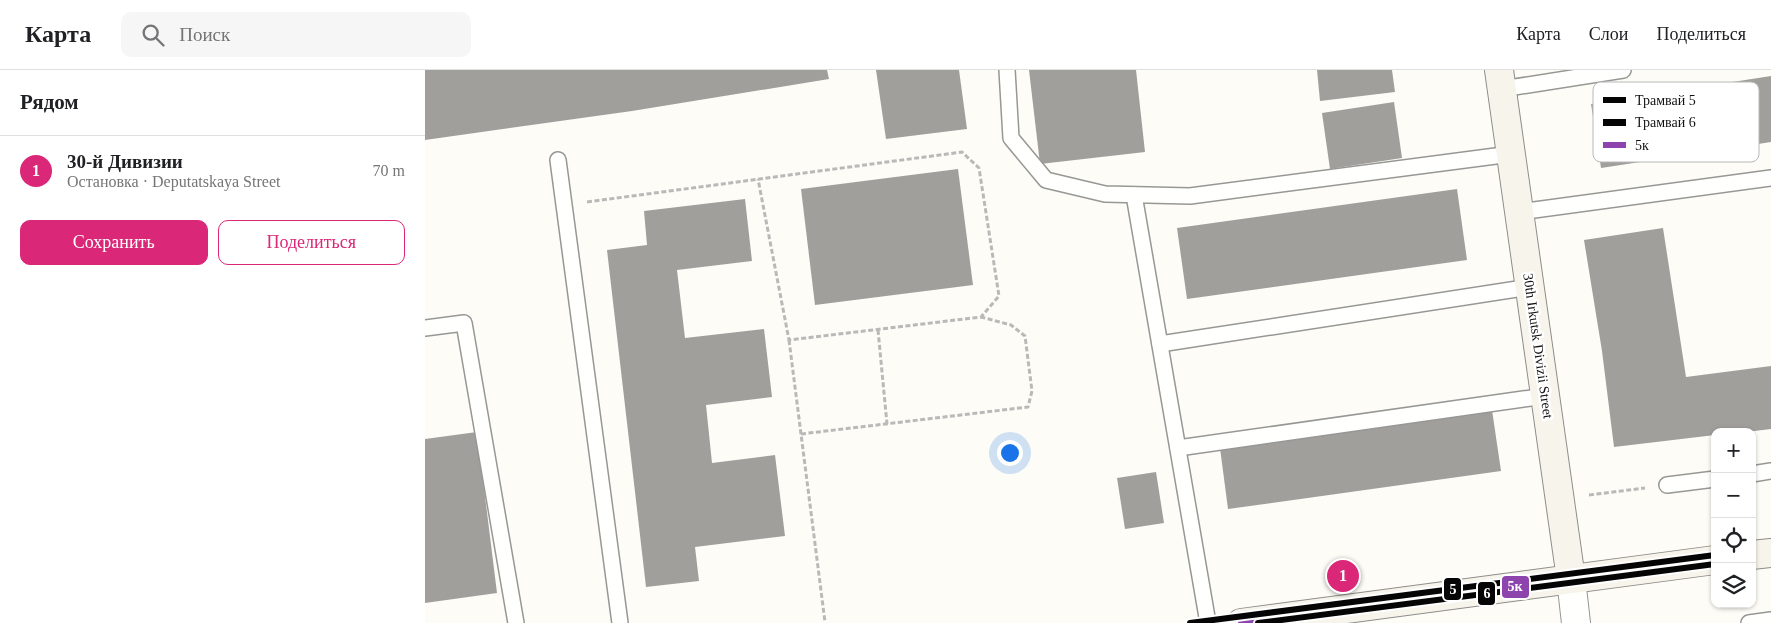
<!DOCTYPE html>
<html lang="ru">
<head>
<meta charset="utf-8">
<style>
	:root { --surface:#fff; --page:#f6f6f6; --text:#202124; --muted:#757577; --line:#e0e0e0; --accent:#db2777 }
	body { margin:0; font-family:Georgia,serif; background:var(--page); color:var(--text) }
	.controls { position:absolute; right:15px; bottom:15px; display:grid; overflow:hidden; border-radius:10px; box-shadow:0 1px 4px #0004 }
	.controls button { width:45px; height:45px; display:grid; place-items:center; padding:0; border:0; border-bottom:1px solid var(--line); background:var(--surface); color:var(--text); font:25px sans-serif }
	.you { position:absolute; left:584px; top:382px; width:18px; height:18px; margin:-12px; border:4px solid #fff; border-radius:50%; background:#1a73e8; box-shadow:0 0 0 8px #1a73e833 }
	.badge { display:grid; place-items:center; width:32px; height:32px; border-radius:50%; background:var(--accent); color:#fff; font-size:16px; font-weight:700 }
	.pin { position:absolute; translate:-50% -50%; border:2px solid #fff; box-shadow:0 1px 5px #0006 }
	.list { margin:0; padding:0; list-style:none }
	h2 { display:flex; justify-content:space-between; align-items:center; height:65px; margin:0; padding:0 20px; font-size:21px }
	h2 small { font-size:16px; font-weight:400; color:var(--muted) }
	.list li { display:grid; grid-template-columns:32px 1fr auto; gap:15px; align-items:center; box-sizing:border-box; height:70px; padding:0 20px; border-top:1px solid var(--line) }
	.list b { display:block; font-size:19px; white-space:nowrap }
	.list p { margin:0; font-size:16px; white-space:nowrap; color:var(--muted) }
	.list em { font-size:16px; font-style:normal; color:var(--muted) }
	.actions { display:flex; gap:10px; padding:15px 20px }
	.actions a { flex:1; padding:11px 0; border:1px solid var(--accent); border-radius:10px; text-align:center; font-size:18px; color:var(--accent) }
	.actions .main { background:var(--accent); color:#fff }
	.icon { flex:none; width:28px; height:28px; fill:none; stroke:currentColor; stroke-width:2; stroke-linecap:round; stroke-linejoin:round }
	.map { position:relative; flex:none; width:1346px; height:553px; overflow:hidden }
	header { display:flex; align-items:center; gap:30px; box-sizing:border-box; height:70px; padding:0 25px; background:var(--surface); border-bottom:1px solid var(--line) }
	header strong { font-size:24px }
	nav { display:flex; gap:28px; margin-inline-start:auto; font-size:18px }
	.search { width:350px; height:45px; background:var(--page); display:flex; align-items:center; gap:12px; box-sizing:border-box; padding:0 18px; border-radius:10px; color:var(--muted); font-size:19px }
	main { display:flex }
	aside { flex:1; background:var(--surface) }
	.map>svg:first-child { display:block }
</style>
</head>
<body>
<header>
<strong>Карта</strong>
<div class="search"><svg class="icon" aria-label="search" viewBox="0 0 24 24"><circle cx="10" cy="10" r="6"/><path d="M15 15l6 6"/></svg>Поиск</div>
<nav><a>Карта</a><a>Слои</a><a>Поделиться</a></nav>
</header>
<main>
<aside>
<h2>Рядом<small></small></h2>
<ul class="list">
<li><span class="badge">1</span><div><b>30-й Дивизии</b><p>Остановка · Deputatskaya Street</p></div><em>70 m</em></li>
</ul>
<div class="actions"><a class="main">Сохранить</a><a>Поделиться</a></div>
</aside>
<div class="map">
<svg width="1346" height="553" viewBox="0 0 1346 553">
	<rect width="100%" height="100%" fill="#fdfcf7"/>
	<g fill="#a19f9c">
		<path d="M0 0H402L404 9 207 41 0 70Z"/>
		<path d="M451 0H534L542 59 461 69Z"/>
		<path d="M604 0H711L720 82 615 94Z"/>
		<path d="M892 0H967L970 22 895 31Z"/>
		<path d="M1346 6V72L1176 98 1166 34Z"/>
		<path d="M969 32 977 88 905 99 897 43Z"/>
		<path d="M533 99 548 215 390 235 376 119Z"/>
		<path d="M1032 119 1042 190 762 229 752 158Z"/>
		<path d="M320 129 327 191 252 200 260 268 339 259 347 327 281 335 287 393 350 385 360 466 270 477 274 511 221 517 182 180 222 175 219 141Z"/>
		<path d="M1238 158 1261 307 1346 296V359L1321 362H1290V365L1189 377 1177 281 1159 170Z"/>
		<path d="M1067 340 1076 401 803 439 795 378Z"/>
		<path d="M52 362 72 523 0 533V369Z"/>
		<path d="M731 402 739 453 700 459 692 408Z"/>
	</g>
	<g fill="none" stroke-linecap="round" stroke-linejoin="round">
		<defs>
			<g id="lane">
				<path d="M582 0 586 68 621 110 680 124 765 126 1086 84"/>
				<path d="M1077 19 1198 0"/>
				<path d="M133 90 195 553"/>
				<path d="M709 125 783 553"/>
				<path d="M1094 142 1346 108"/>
				<path d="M0 258 39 253 91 553"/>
				<path d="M735 274 1105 217"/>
				<path d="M753 378 1120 326"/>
				<path d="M1327 404 1346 401"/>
				<path d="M1242 415 1290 409"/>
				<path d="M1324 553 1346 550"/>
			</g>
			<path id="street" d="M1146 509 1151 553"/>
			<g id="secondary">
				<path d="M1074 0 1146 509"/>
				<path d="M1327 485 1346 483"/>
				<path d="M816 553 1290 490"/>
			</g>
		</defs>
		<use href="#lane" stroke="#979795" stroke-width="18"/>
		<use href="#street" stroke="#979795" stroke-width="30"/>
		<use href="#secondary" stroke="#8e8d8b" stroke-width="30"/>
		<g stroke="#b9b9b8" stroke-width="3" stroke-dasharray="5 2.5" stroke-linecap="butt">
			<path d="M162 132 537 82 554 98 574 226 556 247 364 270 333 109"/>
			<path d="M453 260 462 354"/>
			<path d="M364 270 400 552"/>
			<path d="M376 364 603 337 607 321 600 266 586 255 556 247"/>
			<path d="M1164 425 1220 418"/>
		</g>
		<use href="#lane" stroke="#fffffe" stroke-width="15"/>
		<use href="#street" stroke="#fffffe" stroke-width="28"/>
		<use href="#secondary" stroke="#f6f4eb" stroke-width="28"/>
		<defs>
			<path id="bus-1" d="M816 553 1290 490"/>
		</defs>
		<use href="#bus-1" stroke="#fff" stroke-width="10"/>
		<use href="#bus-1" stroke="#8e44ad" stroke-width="6"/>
		<defs>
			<path id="tram-1" d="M765 553 1290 485"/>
			<path id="tram-2" d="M833 553 1290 494"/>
		</defs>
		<use href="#tram-1" stroke="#fff" stroke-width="10"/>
		<use href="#tram-2" stroke="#fff" stroke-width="10"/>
		<use href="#tram-1" stroke="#050505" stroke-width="6"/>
		<use href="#tram-2" stroke="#050505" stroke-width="6"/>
	</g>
	<g text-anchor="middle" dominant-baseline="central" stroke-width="5" stroke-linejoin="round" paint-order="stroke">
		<g font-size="14" fill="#111" stroke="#fff">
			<text transform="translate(1113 276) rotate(82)">30th Irkutsk Divizii Street</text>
		</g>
	</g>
	<rect x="1168" y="12" width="166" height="80" rx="8" fill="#fff" stroke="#b8b8b8" stroke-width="1"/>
	<rect x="1178" y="27" width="23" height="6" fill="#050505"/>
	<rect x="1178" y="49" width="23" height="7" fill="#050505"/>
	<rect x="1178" y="72" width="23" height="6" fill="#8e44ad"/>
	<g font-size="14" fill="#111">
		<text x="1210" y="35">Трамвай 5</text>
		<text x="1210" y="57">Трамвай 6</text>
		<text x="1210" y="80">5к</text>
	</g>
	<g stroke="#fff" stroke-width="2">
		<rect x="1076" y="505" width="29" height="24" rx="5" fill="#8e44ad"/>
		<rect x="1018" y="507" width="19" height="24" rx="5" fill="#050505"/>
		<rect x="1052" y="511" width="19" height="25" rx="5" fill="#050505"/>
	</g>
	<g font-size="14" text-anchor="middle" font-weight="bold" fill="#fff">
		<text x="1090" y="521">5к</text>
		<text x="1028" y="524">5</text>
		<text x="1062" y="528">6</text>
	</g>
</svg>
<div class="controls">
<button>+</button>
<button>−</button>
<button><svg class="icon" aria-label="locate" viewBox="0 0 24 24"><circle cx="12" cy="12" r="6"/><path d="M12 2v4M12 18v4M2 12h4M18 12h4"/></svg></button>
<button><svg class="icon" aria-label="layers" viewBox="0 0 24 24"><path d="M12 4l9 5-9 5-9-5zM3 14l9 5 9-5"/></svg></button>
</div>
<div class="you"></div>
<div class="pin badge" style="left:918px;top:506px">1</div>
</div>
</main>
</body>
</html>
